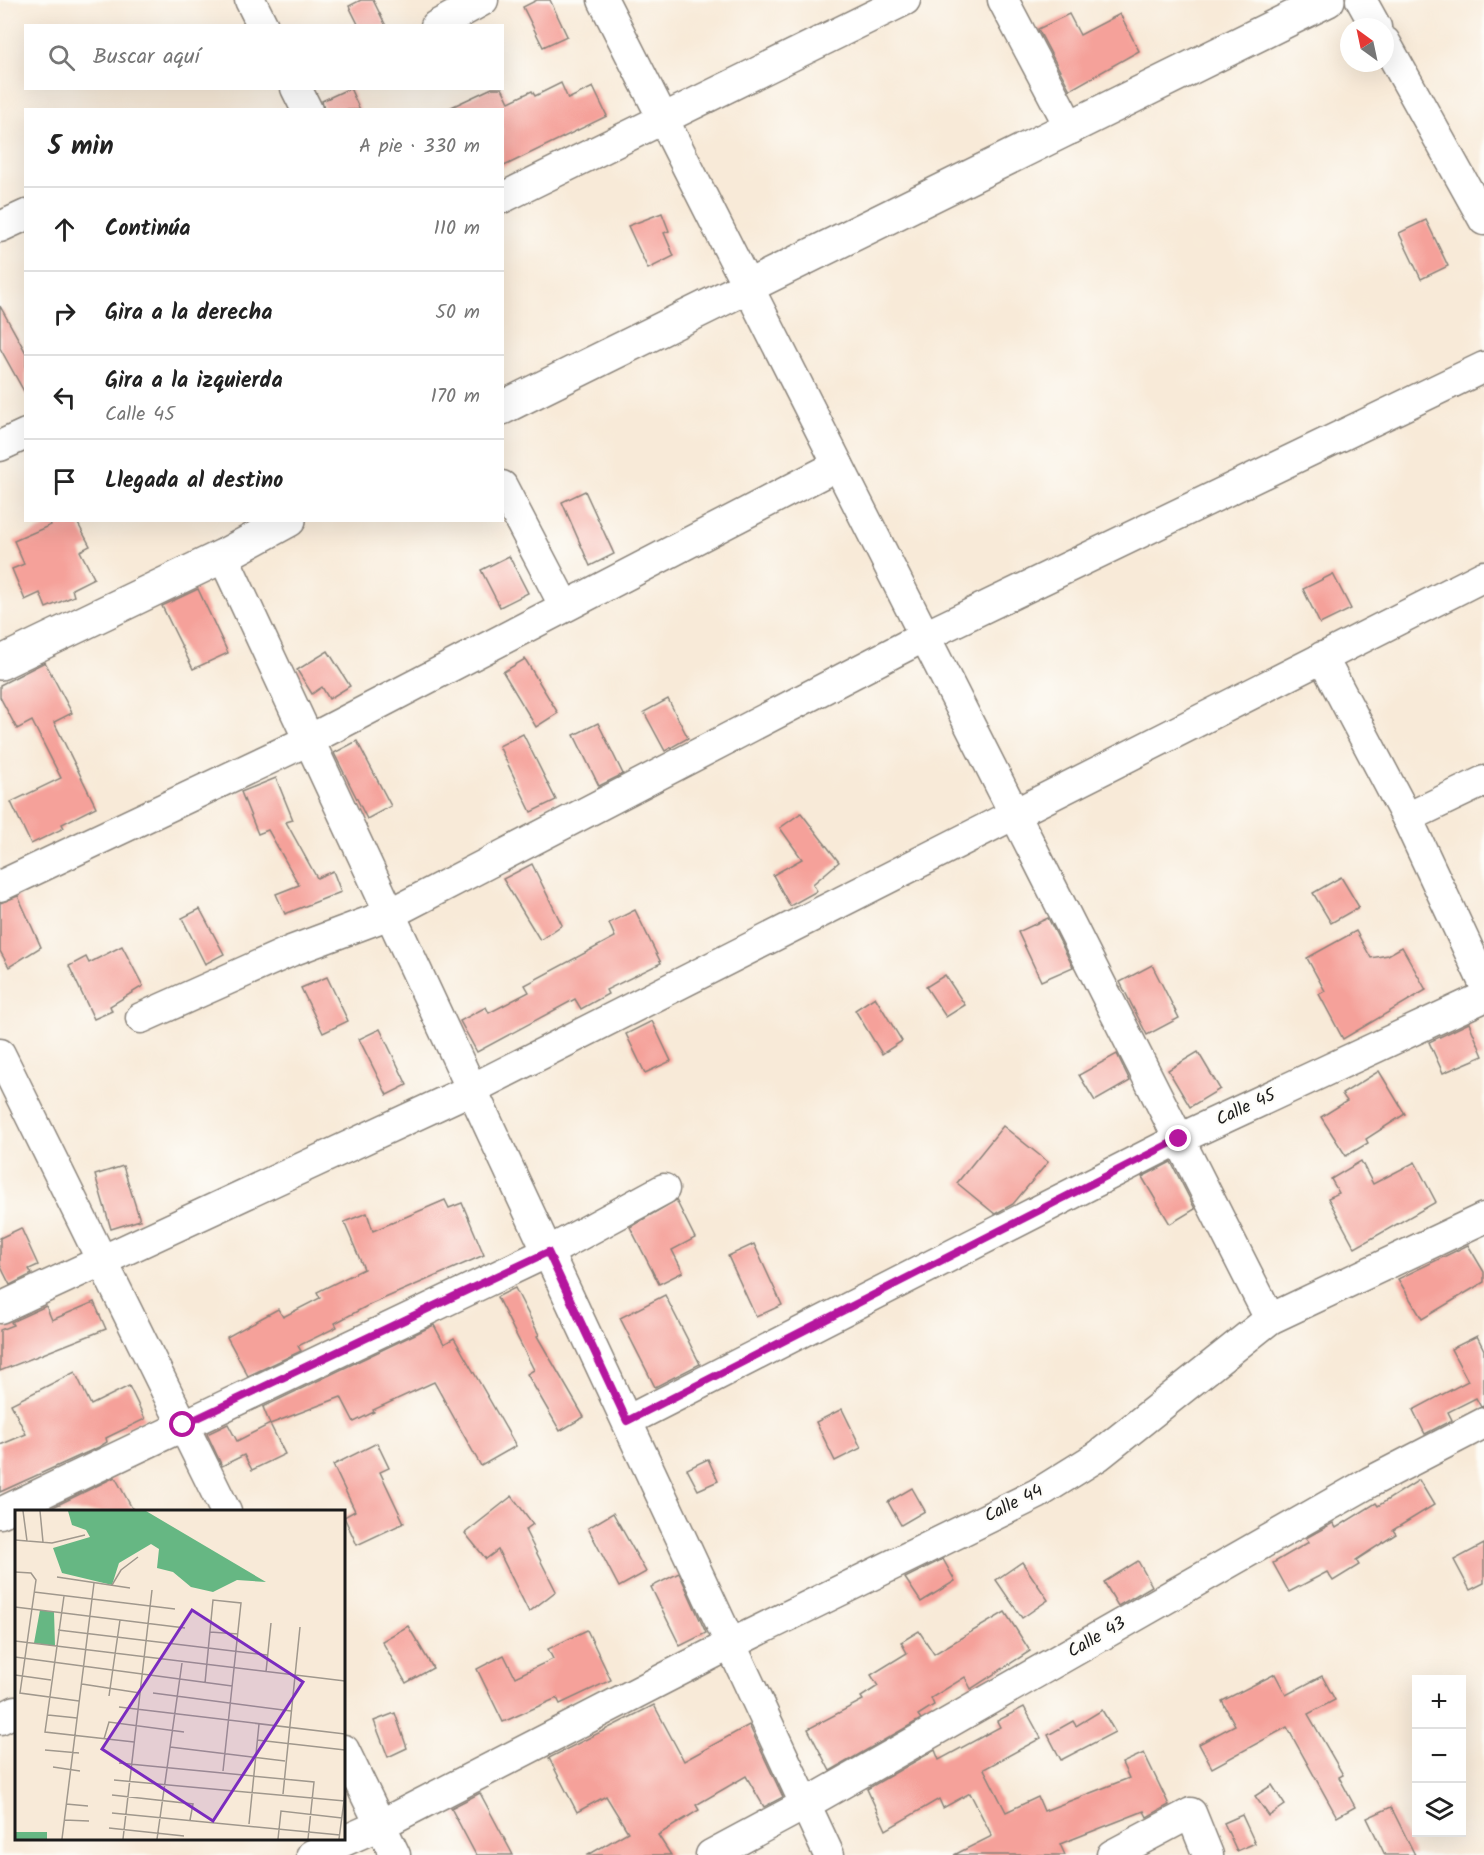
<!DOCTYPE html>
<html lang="es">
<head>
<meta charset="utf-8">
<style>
	:root { --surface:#fff; --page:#f2f2f2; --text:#222; --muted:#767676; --line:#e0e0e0 }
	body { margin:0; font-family:Kalam,sans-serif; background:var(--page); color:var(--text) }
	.controls { position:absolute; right:18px; bottom:18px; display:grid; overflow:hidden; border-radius:0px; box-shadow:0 6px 24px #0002 }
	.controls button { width:54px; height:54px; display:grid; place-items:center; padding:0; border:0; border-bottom:2px solid var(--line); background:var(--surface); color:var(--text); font:30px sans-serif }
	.compass { position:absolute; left:1340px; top:18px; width:54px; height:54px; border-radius:50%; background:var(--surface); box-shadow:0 6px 24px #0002; rotate:327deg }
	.stop { position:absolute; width:18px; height:18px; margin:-14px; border:4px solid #b5179e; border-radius:50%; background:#fff }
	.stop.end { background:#b5179e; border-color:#fff; box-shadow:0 2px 6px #0008 }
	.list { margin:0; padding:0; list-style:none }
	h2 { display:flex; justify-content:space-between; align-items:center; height:78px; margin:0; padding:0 24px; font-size:26px }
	h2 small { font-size:20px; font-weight:400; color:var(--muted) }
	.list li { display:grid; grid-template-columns:39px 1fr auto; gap:18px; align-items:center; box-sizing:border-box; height:84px; padding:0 24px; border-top:2px solid var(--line) }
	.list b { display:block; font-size:22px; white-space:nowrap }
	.list p { margin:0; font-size:20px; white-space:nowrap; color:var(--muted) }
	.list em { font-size:20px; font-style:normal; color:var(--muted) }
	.icon { flex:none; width:33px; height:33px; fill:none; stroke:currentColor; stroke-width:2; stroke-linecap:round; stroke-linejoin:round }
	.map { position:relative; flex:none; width:1484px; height:1855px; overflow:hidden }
	.search { position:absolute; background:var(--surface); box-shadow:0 6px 24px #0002; left:24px; top:24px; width:480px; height:66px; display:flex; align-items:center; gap:15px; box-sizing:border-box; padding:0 21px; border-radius:0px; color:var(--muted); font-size:22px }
	.panel { position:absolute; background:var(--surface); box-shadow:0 6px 24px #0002; left:24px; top:108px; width:480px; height:414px; border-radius:0px }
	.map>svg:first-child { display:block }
</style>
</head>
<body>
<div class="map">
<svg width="1484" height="1855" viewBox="0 0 1484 1855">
	<rect width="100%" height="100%" fill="#fdfcf7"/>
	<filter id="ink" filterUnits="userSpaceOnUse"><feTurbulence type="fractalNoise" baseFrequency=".0167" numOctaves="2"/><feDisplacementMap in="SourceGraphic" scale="12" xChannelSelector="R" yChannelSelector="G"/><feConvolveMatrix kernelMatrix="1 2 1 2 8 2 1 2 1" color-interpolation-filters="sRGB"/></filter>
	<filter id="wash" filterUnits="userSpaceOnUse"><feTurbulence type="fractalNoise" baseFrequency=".008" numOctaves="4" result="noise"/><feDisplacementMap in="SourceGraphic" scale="24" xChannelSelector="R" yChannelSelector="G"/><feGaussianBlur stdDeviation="1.35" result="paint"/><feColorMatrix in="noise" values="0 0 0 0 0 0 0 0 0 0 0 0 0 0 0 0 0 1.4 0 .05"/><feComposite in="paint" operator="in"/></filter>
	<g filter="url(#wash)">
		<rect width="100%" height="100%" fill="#f8ead8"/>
		<g id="blocks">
			<g fill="#f5a19a">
				<path d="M361 0H373L386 26H359L349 6Z"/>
				<path d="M537 0H550L567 36 543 47 523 7Z"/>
				<path d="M1069 14 1080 35 1120 14 1139 51 1070 90 1038 29Z"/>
				<path d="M561 83 568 99 593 87 607 116 502 167V110H445L492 88H502L509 102 532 91 535 96Z"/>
				<path d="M350 88 360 110H324L322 101Z"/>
				<path d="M662 213 669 231 664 233 674 256 648 269 628 226Z"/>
				<path d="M1426 220 1448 266 1421 279 1399 233Z"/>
				<path d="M0 306 26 353V395L0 348Z"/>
				<path d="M585 491 614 554 590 566 562 502Z"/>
				<path d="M48 520H76L90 546 80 551 94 578 72 589 74 596 46 608 40 593 25 600 12 569 24 564 14 541 51 525Z"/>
				<path d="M509 556 528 593 500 607 481 570Z"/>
				<path d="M1333 574 1351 609 1320 624 1303 589Z"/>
				<path d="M198 589 228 653 193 669 162 606Z"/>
				<path d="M328 651 350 686 329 699 322 687 312 694 297 670Z"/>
				<path d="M525 659 558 713 536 727 503 672Z"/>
				<path d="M45 662 72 713 54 722 96 807 62 824 64 828 31 844 11 802 61 778 32 721 17 729 0 697V685Z"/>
				<path d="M668 699 688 738 665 751 644 712Z"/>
				<path d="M598 723 623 774 599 786 574 735Z"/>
				<path d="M523 734 556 800 531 812 499 746Z"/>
				<path d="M357 741 391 806 367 819 334 753Z"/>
				<path d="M276 778 293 820 286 822 317 878 333 871 341 892 285 914 276 894 299 885 268 830 258 834 241 792Z"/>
				<path d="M801 813 839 862 813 884 817 891 790 906 773 875 802 859 780 828Z"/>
				<path d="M532 864 562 925 540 940 503 879Z"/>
				<path d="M1341 877 1359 907 1331 923 1313 893Z"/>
				<path d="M18 896 41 947 9 967 0 951V903Z"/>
				<path d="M200 909 224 954 205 964 182 918Z"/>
				<path d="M635 910 661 963 606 990 608 994 581 1009 575 999 477 1052 460 1021 486 1007 489 1013 529 992 525 985 615 937 609 923Z"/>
				<path d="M1048 918 1073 967 1041 981 1018 932Z"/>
				<path d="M1356 931 1371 958 1388 955 1402 947 1426 990 1343 1039 1319 994 1325 991 1307 958Z"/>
				<path d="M122 946 143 986 110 1006 112 1011 94 1019 69 966 86 957 89 963Z"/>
				<path d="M1152 965 1179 1018 1147 1035 1120 982Z"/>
				<path d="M945 975 965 1005 946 1017 926 987Z"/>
				<path d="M327 977 348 1021 323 1033 301 988Z"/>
				<path d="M875 997 902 1041 882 1054 855 1010Z"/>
				<path d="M652 1021 671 1061 645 1073 626 1034Z"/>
				<path d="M1469 1023 1483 1056 1443 1073 1429 1042Z"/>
				<path d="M380 1029 407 1085 387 1095 359 1039Z"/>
				<path d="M1198 1052 1220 1089 1190 1107 1168 1070Z"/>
				<path d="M1117 1054 1130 1081 1095 1101 1079 1075Z"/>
				<path d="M1379 1071 1405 1114 1366 1139 1368 1143 1346 1156 1321 1117 1347 1101 1342 1094Z"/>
				<path d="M1003 1126 1048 1162 1013 1204 995 1214 957 1183Z"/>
				<path d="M1361 1161 1373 1184 1415 1162 1436 1202 1355 1248 1328 1198 1339 1193 1331 1179Z"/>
				<path d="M1171 1162 1195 1209 1170 1224 1142 1177Z"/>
				<path d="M123 1166 140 1220 111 1229 95 1175Z"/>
				<path d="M445 1200 449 1208 462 1203 484 1255 369 1305 335 1323 337 1327 298 1346 301 1351 248 1376 227 1337 278 1309 283 1317 320 1298 317 1292 364 1269 344 1222 367 1213 373 1231Z"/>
				<path d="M676 1200 695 1238 672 1250 683 1272 659 1284 630 1227Z"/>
				<path d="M21 1228 38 1265 29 1269 32 1274 10 1285 0 1265V1238Z"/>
				<path d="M754 1244 782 1305 756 1317 728 1256Z"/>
				<path d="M1468 1245 1484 1272V1282L1422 1319 1398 1279Z"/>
				<path d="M515 1288 539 1335 537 1336 584 1417 560 1431 527 1374 534 1370 497 1297Z"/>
				<path d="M665 1295 700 1364 655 1387 620 1318Z"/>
				<path d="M94 1302 106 1329 0 1371V1330L13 1325 11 1322 46 1306 52 1320Z"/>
				<path d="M434 1325 444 1344 454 1338 516 1446 481 1466 434 1382 373 1410 374 1412 354 1422 341 1397 270 1424 263 1407Z"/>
				<path d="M1477 1336 1484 1350V1406L1481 1407 1476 1398 1448 1412 1452 1420 1425 1434 1413 1410 1468 1381 1451 1349Z"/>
				<path d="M75 1372 91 1405 129 1386 145 1419 106 1438 107 1442 99 1447 0 1492V1445L26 1434 11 1404Z"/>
				<path d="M842 1409 861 1448 835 1461 816 1422Z"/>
				<path d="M228 1424 237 1441 270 1424 285 1454 252 1470 244 1455 222 1466 207 1434Z"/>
				<path d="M377 1443 389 1468 380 1472 404 1523 357 1545 344 1517 355 1511 333 1465Z"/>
				<path d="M708 1459 718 1481 698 1490 687 1469Z"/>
				<path d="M115 1477 134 1512H43Z"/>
				<path d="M1419 1480 1434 1505 1393 1530 1396 1534 1356 1560 1359 1565 1333 1581 1327 1572 1289 1592 1273 1563 1309 1542 1306 1538 1333 1523 1336 1528 1376 1503 1378 1506Z"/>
				<path d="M912 1488 925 1511 901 1525 888 1502Z"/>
				<path d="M512 1496 533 1524 525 1530 556 1591 529 1612 498 1550 486 1559 465 1533Z"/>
				<path d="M613 1513 646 1572 619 1587 588 1528Z"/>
				<path d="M1484 1544V1583L1470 1590 1454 1560Z"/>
				<path d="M943 1559 955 1581 921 1602 905 1578Z"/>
				<path d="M1138 1561 1152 1586 1118 1606 1104 1582Z"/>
				<path d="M1022 1562 1048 1600 1022 1618 996 1580Z"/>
				<path d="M679 1573 706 1633 680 1646 651 1587Z"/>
				<path d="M1005 1612 1030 1651 971 1689 965 1677 931 1698 934 1705 918 1715 921 1719 830 1771 808 1729 863 1700 861 1697 878 1686 871 1675 907 1653 901 1642 919 1631 934 1654Z"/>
				<path d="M408 1626 433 1668 406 1683 382 1641Z"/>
				<path d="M587 1630 611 1680 560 1704 557 1698 503 1722 477 1669 504 1655 515 1677 553 1659 548 1649Z"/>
				<path d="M1275 1674 1286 1695 1322 1676 1335 1700 1308 1714 1343 1775 1339 1777 1355 1807 1337 1817 1287 1727 1212 1768 1199 1744 1235 1725 1222 1701Z"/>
				<path d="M654 1705 684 1761 749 1725 783 1797 764 1807 746 1776 696 1805 699 1810 658 1835 671 1855H588L628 1832 606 1796 577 1812 549 1758Z"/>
				<path d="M1024 1707 1041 1738 984 1769 1006 1812 1038 1797 1044 1811 1129 1778 1122 1763 1144 1753 1169 1805 1147 1817 1144 1811 1060 1844 1065 1855H954L992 1836 970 1793 943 1808 939 1799 886 1830 867 1789 935 1750 939 1760 1000 1727 997 1721Z"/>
				<path d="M1102 1710 1115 1732 1061 1760 1048 1735 1073 1721 1076 1726Z"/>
				<path d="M395 1713 407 1748 388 1757 374 1721Z"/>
				<path d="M1272 1785 1285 1805 1269 1816 1255 1796Z"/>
				<path d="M480 1793 513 1855H476L451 1808Z"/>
				<path d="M1391 1807 1415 1855H1385L1367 1818Z"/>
				<path d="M1242 1815 1255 1843 1237 1851 1224 1823Z"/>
			</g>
		</g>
	</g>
	<g filter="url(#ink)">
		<use href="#blocks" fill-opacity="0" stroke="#8a837a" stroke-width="1.5"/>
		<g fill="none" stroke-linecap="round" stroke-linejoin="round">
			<defs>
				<g id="minor">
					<path d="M250 0 263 26"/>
					<path d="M603 0 1270 1319"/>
					<path d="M1003 0 1071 129"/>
					<path d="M1361 0 1376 27"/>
					<path d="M436 26 483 0"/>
					<path d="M1385 42 1484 220"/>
					<path d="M296 88 307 110"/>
					<path d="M502 198 905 0"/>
					<path d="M0 227 26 215"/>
					<path d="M0 446 26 434"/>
					<path d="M502 486 564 605"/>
					<path d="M223 556 829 1855"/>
					<path d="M1322 657 1407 818 1484 983"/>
					<path d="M1407 818 1484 781"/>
					<path d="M0 886 309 740 838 465"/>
					<path d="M141 1018 291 951 390 914 925 636 1484 367"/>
					<path d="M0 1054 226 1512"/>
					<path d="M0 1308 472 1089 1484 576"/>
					<path d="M627 1421 1179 1139 1484 997"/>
					<path d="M0 1513 548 1252 664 1189"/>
					<path d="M0 1719 16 1711"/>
					<path d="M344 1750 395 1855"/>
					<path d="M312 1855 380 1825 731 1644 1037 1494 1098 1456 1270 1319 1484 1218"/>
					<path d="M711 1855 806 1804 1370 1482 1484 1423"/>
					<path d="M1112 1855 1191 1813 1208 1855"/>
				</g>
				<g id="tertiary">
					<path d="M502 408C776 270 1053 138 1328 0"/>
					<path d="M0 663 223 556 289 520"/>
				</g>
			</defs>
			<use href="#minor" stroke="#8a837a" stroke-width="33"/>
			<use href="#tertiary" stroke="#8a837a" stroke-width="36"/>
			<use href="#minor" stroke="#fff" stroke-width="30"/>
			<use href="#tertiary" stroke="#fff" stroke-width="33"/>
		</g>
	</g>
	<g fill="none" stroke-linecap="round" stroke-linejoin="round" filter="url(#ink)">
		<path stroke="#b5179e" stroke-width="8" d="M183 1425 548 1252 627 1421 1179 1139"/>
	</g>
	<g text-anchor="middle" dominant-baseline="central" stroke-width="4.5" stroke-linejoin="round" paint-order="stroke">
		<g font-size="18" fill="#1c1c1c" stroke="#fdfcf7">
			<text transform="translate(1246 1108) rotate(-25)">Calle 45</text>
			<text transform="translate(1014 1504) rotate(-27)">Calle 44</text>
			<text transform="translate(1097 1638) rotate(-30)">Calle 43</text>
		</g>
	</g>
	<g transform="translate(15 1510)">
		<rect width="330" height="330" fill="#f8ead8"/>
		<path d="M53 1H131L251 72 222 70 198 82 176 77 158 62 142 58 144 39 136 34 104 53 97 75 47 63 38 38 75 27 71 20 57 15ZM25 100 39 102 40 136 19 133ZM0 322H32V329H0Z" fill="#66b783"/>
		<path fill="none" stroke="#a0988d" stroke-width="1.5" d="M8 1 12 31M25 1 28 32M0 30 37 33 70 25M0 62 16 63 21 70 5 183 64 191M42 67 115 78M97 75 106 60 123 47M19 82 160 99M49 86 30 222 119 232M0 97 170 118M43 120 252 145M195 122 223 124M0 131 330 171M0 147 217 176M251 162 256 113M0 165 36 170M190 173 198 90 226 93 208 261M67 174 125 183M138 183 276 201M94 186 105 110M104 197 330 224M33 205 62 208M89 229 94 212 169 222M242 230 330 240M155 237 270 251M30 240 64 243M104 253 299 272 293 329M38 257 65 261M99 270 330 291M268 284 285 117M97 285 178 294 175 310M51 294 73 296M97 303 325 325M49 310 74 311M234 314 244 214M94 318 169 326M47 329 79 73M108 329 137 80M142 329 167 153M263 329 266 301 327 308M324 329 330 283"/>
		<path fill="#7b2cbf" fill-opacity="0.15" stroke="#7b2cbf" stroke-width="3" d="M177 100 288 172 198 311 87 239Z"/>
		<rect width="330" height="330" fill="none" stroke="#1c1c1c" stroke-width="3"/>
	</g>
</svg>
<div class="controls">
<button>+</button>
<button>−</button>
<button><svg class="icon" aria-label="layers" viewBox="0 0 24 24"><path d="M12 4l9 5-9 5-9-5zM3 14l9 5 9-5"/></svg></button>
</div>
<svg class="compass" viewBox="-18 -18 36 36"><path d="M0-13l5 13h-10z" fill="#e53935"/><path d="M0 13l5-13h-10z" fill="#767676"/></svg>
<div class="stop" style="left:183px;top:1425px"></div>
<div class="stop end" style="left:1179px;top:1139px"></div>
<div class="search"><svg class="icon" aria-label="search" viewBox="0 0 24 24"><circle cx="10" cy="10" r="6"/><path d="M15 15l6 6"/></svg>Buscar aquí</div>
<section class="panel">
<h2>5 min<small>A pie · 330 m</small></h2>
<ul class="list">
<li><svg class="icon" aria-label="ahead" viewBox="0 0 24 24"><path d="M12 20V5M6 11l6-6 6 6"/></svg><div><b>Continúa</b></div><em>110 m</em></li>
<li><svg class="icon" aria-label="right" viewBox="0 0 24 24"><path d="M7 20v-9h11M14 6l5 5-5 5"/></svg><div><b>Gira a la derecha</b></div><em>50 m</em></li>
<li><svg class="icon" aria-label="left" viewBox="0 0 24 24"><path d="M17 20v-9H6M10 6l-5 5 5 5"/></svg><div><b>Gira a la izquierda</b><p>Calle 45</p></div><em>170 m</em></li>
<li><svg class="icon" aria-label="arrive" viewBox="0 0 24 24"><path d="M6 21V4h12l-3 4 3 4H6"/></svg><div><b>Llegada al destino</b></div></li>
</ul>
</section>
</div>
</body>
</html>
